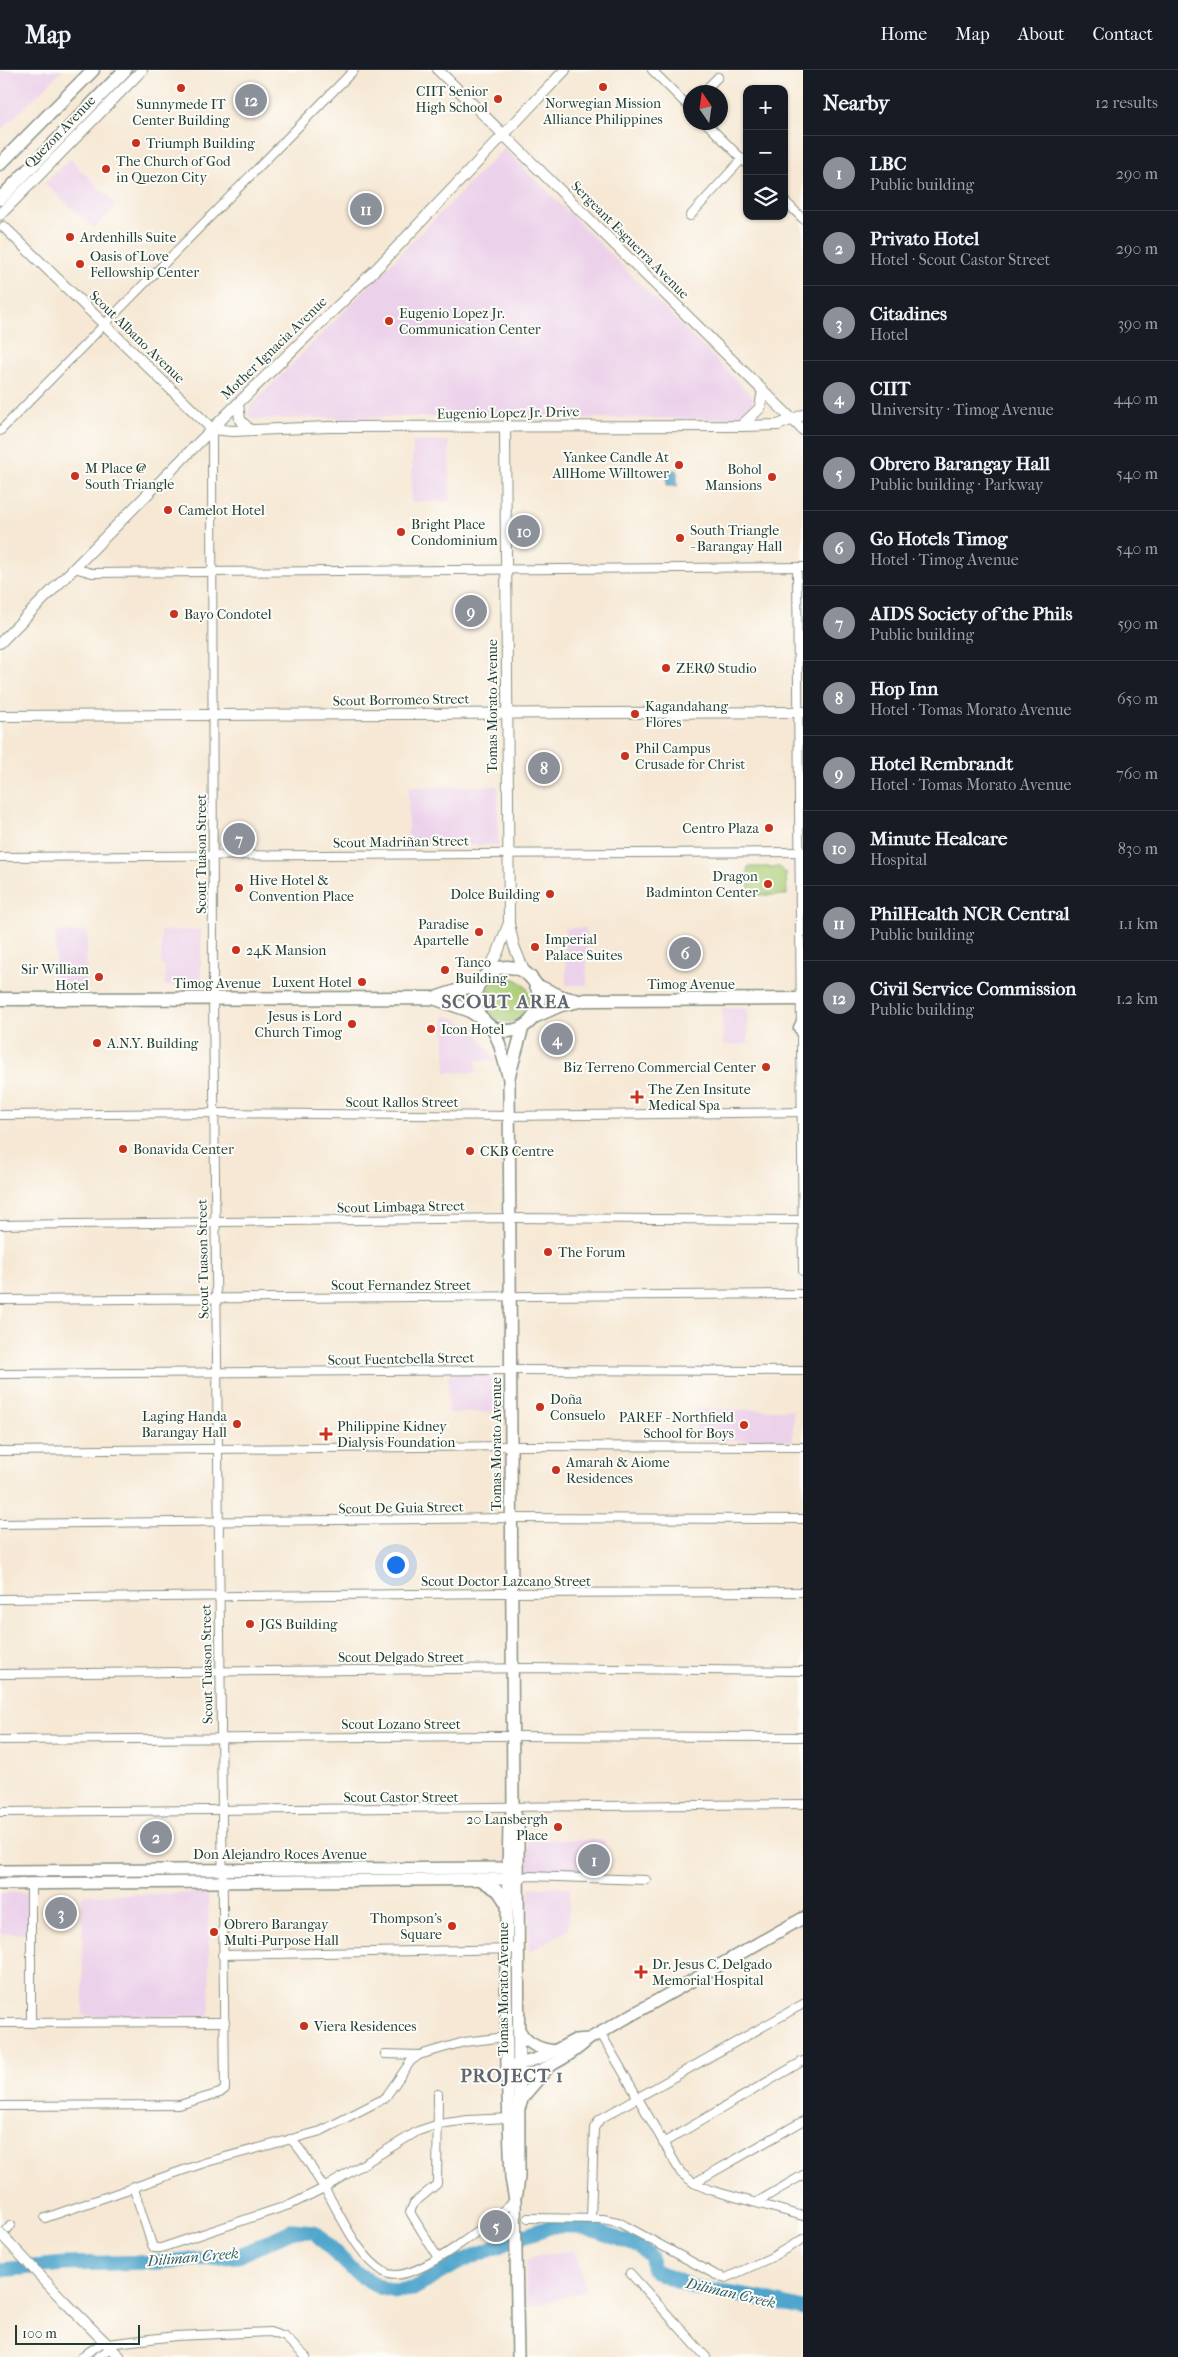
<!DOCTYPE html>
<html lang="en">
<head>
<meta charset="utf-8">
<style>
	:root { --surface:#171b24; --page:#20242c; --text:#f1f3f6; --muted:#9ea1a6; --line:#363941; --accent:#8c9099 }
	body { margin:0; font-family:"IM FELL French Canon",serif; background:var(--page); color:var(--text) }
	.controls { position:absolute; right:15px; top:15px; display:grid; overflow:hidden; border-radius:10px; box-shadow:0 1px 4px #0004 }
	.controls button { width:45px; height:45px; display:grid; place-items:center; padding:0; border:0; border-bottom:1px solid var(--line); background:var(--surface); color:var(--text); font:25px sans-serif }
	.compass { position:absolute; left:683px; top:15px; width:45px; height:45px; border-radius:50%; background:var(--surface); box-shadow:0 1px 4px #0004; rotate:347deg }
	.scale { position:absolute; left:15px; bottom:12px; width:125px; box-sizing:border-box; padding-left:5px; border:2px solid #1f3d34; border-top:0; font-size:14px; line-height:18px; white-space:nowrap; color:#1f3d34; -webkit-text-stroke:4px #fdfcf7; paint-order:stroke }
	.you { position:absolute; left:395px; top:1494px; width:18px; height:18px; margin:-12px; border:4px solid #fff; border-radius:50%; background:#1a73e8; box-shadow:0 0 0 8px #1a73e833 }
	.badge { display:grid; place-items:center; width:32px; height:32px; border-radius:50%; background:var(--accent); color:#fff; font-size:16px; font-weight:700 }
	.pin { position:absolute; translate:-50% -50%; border:2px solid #fff; box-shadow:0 1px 5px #0006 }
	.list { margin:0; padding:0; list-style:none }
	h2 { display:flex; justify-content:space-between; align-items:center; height:65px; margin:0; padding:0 20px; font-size:21px }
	h2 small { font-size:16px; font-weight:400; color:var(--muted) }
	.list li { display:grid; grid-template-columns:32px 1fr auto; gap:15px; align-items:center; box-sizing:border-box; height:75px; padding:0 20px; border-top:1px solid var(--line) }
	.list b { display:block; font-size:19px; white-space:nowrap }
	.list p { margin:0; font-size:16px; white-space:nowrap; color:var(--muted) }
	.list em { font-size:16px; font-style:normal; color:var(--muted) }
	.icon { flex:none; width:28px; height:28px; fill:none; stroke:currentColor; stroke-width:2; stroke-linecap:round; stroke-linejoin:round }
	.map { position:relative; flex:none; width:803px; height:2287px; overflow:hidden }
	header { display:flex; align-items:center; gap:30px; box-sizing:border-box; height:70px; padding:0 25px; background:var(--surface); border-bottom:1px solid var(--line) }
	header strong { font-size:24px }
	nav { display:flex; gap:28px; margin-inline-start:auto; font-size:18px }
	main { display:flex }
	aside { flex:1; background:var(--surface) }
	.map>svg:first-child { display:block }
</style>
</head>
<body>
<header>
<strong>Map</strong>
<nav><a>Home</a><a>Map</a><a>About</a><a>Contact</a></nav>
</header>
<main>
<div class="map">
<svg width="803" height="2287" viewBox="0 0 803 2287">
	<rect width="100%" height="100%" fill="#fdfcf7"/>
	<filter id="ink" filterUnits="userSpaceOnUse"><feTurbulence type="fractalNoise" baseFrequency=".02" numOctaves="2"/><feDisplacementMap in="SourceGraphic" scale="10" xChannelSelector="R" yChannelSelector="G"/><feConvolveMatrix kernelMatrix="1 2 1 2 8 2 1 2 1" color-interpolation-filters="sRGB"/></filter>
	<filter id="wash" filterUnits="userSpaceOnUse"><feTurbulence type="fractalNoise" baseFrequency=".0096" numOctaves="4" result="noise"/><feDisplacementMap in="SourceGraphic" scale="20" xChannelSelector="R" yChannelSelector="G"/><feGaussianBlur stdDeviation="1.12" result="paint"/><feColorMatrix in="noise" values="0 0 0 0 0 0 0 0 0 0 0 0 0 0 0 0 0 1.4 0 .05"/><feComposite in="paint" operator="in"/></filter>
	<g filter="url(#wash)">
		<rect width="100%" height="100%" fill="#f6e8d4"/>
		<g fill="#ecd1ea">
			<path d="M0 0H63L0 61Z"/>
			<path d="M504 78 753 327V334L748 343 739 349 405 347 254 349 248 345 249 338Z"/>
			<path d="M70 89 117 135 94 158 44 113Z"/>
			<path d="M413 371H449L450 431 411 432Z"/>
			<path d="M498 716V775H408V717Z"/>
			<path d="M565 858H586L587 915H566Z"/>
			<path d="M201 860V915L165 916V895H161V861Z"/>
			<path d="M56 862H87L86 919 54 918Z"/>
			<path d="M722 938H747L748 974 723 975Z"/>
			<path d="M444 945 457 949 474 959 496 991 476 990V1003L446 1002Z"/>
			<path d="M484 1302 501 1316 504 1323V1342L449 1343 448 1305Z"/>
			<path d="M695 1339 793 1340V1371L696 1370Z"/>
			<rect x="528" y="1770" width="77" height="32"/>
			<path d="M529 1817H570L568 1860 529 1882Z"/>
			<path d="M29 1822 30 1864H0V1823Z"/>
			<path d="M208 1823 210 1946H83L82 1825Z"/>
			<path d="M575 2180 586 2220 526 2239V2191L538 2186Z"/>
		</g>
		<g fill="#aacd76" stroke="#648555">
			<path d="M748 797H780L786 803 787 825H749Z"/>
			<circle cx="508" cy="930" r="22"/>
		</g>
		<rect fill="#50a5cc" stroke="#387180" x="667" y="400" width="10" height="16"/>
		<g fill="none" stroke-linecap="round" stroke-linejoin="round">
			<path stroke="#50a5cc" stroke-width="15" d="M0 2200 65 2194 159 2192 238 2186 293 2160 314 2162 356 2203 382 2218 395 2221 413 2219 458 2193 515 2169 553 2156H576L597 2161 640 2177 651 2187 652 2198 655 2201 695 2218 763 2229 803 2239"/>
		</g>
	</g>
	<g filter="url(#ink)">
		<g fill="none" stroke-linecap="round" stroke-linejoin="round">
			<defs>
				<g id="minor">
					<path d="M652 0 690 38"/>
					<path d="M703 22 718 7"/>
					<path d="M705 52 747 94"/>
					<path d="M784 130 803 149"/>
					<path d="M690 146 742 89"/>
					<path d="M0 361 354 0"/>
					<path d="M74 498 92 503 803 497"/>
					<path d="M797 498 803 1201"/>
					<path d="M0 787 803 782"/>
					<path d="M0 1045 214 1043 509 1046 803 1042"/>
					<path d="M0 1155 509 1148 803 1150"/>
					<path d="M0 1230 803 1224"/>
					<path d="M0 1304 510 1300 803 1301"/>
					<path d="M0 1381 526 1376 803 1377"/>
					<path d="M0 1454 511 1448 803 1449"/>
					<path d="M0 1529 497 1523 803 1522"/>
					<path d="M0 1604 529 1598 803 1601"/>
					<path d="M0 1670 494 1666 803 1667"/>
					<path d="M0 1742 803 1734"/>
					<path d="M518 1809 527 1806 646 1810"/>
					<path d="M222 1885 518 1879"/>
					<path d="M0 1953 225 1952"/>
					<path d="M31 1953V1814"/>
					<path d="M600 1962 681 2103 694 2113 710 2120 803 2146"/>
					<path d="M385 1984 419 1985"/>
					<path d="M0 2036 179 2035 220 2023 225 2019 213 928 212 359"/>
					<path d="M290 2069C303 2079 312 2100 321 2113 340 2141 354 2183 384 2202 411 2220 495 2148 515 2130"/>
					<path d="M663 2073 803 1991"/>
					<path d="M694 2113 803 2051"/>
					<path d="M133 2116 152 2175 154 2178H161L292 2134 324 2118 418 2061 439 2054 468 2050 509 2048"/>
					<path d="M757 2132 803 2105"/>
					<path d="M45 2148 207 2092 321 2061 385 2028 411 1991 419 1985 464 1972 506 1967"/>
					<path d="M528 2148 603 2149 618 2152 716 2205 726 2208 770 2188 803 2169"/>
					<path d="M591 2149 594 2058 600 2049 803 1934"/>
					<path d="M0 2168 11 2155"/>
					<path d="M438 2188 410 2142 414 2133 437 2114 438 2024"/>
					<path d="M630 2203 706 2287"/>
					<path d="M107 2274 176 2266 270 2262 285 2267 306 2287"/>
					<path d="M81 2287 105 2271"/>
					<path d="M97 2287 111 2278"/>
				</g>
				<g id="tertiary">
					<path d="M438 0 803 360"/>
					<path d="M0 145 142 0"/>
					<path d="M4 157 212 359"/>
					<path d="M238 333 240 350 250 360"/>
					<path d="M741 356 760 338 763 320"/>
					<path d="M505 357 509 854 514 876 524 901"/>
					<path d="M212 359 232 361 329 357 741 356 778 355 803 345"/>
					<path d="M0 573 225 346 379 196 565 0"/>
					<path d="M0 646 803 642"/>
					<path d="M485 906 498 882 508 855"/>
					<path d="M63 2230 120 2287"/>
				</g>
				<g id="secondary">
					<path d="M492 957 499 973 509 1009 513 1738 509 1754 506 1896 507 1999 511 2108 515 2130 518 2287"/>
					<path d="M509 1007 523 957"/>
					<path d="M513 1738 518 1753 519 2107 517 2123"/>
					<path d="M0 1801 518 1798"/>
					<path d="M481 1810 498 1821 508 1836"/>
					<path d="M0 1814 518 1809"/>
					<path d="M518 1957C524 1973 540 1980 556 1981"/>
					<path d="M511 1997 545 1986 575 1970 589 1969"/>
					<path d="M512 2002C531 2013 575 1982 589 1969L803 1848"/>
					<path d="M520 2036 523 2027 547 1999"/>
				</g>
				<g id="primary">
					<path d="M0 94 93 0"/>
					<path d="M0 129 125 0"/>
					<circle cx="507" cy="929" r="32"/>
					<path d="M536 915 562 927 576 930"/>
					<path d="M435 928 480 913"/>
					<path d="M0 929 433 928 468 940 483 949"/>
					<path d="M534 947 561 935 585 930 803 929"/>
					<path d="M800 958 803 952"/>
				</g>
			</defs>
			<use href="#minor" stroke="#8a9284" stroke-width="10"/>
			<use href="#tertiary" stroke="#8a9284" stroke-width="12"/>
			<use href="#secondary" stroke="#8a9284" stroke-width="14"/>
			<use href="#primary" stroke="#8a9284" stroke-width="15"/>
			<use href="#minor" stroke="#fff" stroke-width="8"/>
			<use href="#tertiary" stroke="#fff" stroke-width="10"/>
			<use href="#secondary" stroke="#fff" stroke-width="11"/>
			<use href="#primary" stroke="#fff" stroke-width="12"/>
			<defs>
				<path id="tertiary-bridge" d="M0 2163 63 2230"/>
			</defs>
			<use href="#tertiary-bridge" stroke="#8a9284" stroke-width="12" stroke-linecap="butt"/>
			<use href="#tertiary-bridge" stroke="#fff" stroke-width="10"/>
		</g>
	</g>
	<g fill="#c8321e" stroke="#fdfcf7" stroke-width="2">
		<circle cx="603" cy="17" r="5"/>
		<circle cx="181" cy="18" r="5"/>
		<circle cx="498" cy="29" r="5"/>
		<circle cx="136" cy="73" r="5"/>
		<circle cx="106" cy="99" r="5"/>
		<circle cx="70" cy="167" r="5"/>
		<circle cx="80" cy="194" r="5"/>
		<circle cx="389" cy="251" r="5"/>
		<circle cx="679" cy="395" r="5"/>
		<circle cx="75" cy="406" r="5"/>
		<circle cx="772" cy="407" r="5"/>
		<circle cx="168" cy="440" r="5"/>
		<circle cx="401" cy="462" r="5"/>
		<circle cx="680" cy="468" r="5"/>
		<circle cx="174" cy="544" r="5"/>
		<circle cx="666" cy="598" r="5"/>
		<circle cx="635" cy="644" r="5"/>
		<circle cx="625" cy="686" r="5"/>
		<circle cx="769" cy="758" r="5"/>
		<circle cx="768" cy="814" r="5"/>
		<circle cx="239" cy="818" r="5"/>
		<circle cx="550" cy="824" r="5"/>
		<circle cx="479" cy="862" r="5"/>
		<circle cx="535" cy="877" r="5"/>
		<circle cx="236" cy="880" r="5"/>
		<circle cx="445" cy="900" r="5"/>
		<circle cx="99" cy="907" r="5"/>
		<circle cx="362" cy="912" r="5"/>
		<circle cx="352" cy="954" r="5"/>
		<circle cx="431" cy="959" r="5"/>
		<circle cx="97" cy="973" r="5"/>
		<circle cx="766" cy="997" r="5"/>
		<path d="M634.5 1019.5h5v5h5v5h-5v5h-5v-5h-5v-5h5z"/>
		<circle cx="123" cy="1079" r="5"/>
		<circle cx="470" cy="1081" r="5"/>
		<circle cx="548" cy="1182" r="5"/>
		<circle cx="540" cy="1337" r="5"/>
		<circle cx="237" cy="1354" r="5"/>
		<circle cx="744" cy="1355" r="5"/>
		<path d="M323.5 1356.5h5v5h5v5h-5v5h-5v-5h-5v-5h5z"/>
		<circle cx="556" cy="1400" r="5"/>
		<circle cx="250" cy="1554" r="5"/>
		<circle cx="558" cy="1757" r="5"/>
		<circle cx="452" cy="1856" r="5"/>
		<circle cx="214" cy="1862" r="5"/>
		<path d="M638.5 1894.5h5v5h5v5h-5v5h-5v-5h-5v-5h5z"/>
		<circle cx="304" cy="1956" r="5"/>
	</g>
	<g text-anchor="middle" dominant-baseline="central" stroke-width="4" stroke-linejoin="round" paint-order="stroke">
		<g font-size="14" fill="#1f3d34" stroke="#fdfcf7" text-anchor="start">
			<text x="488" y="21" text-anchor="end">CIIT Senior<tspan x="488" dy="16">High School</tspan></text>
			<text x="603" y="33" text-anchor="middle">Norwegian Mission<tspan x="603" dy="16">Alliance Philippines</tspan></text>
			<text x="181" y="34" text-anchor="middle">Sunnymede IT<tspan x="181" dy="16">Center Building</tspan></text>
			<text x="146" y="73">Triumph Building</text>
			<text x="116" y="91">The Church of God<tspan x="116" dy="16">in Quezon City</tspan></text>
			<text x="80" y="167">Ardenhills Suite</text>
			<text x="90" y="186">Oasis of Love<tspan x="90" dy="16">Fellowship Center</tspan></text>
			<text x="399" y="243">Eugenio Lopez Jr.<tspan x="399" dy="16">Communication Center</tspan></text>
			<text x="669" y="387" text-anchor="end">Yankee Candle At<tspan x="669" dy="16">AllHome Willtower</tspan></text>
			<text x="85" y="398">M Place @<tspan x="85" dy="16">South Triangle</tspan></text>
			<text x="762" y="399" text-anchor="end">Bohol<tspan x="762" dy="16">Mansions</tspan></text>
			<text x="178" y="440">Camelot Hotel</text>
			<text x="411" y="454">Bright Place<tspan x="411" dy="16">Condominium</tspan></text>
			<text x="690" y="460">South Triangle<tspan x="690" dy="16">- Barangay Hall</tspan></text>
			<text x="184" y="544">Bayo Condotel</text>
			<text x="676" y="598">ZERØ Studio</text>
			<text x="645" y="636">Kagandahang<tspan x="645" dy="16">Flores</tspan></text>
			<text x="635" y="678">Phil Campus<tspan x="635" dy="16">Crusade for Christ</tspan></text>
			<text x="759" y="758" text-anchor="end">Centro Plaza</text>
			<text x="758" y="806" text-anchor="end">Dragon<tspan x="758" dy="16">Badminton Center</tspan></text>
			<text x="249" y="810">Hive Hotel &amp;<tspan x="249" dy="16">Convention Place</tspan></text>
			<text x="540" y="824" text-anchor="end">Dolce Building</text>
			<text x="469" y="854" text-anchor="end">Paradise<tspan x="469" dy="16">Apartelle</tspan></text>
			<text x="545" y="869">Imperial<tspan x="545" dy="16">Palace Suites</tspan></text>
			<text x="246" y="880">24K Mansion</text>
			<text x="455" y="892">Tanco<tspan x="455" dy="16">Building</tspan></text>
			<text x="89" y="899" text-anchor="end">Sir William<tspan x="89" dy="16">Hotel</tspan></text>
			<text x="352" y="912" text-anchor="end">Luxent Hotel</text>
			<text x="342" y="946" text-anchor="end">Jesus is Lord<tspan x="342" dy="16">Church Timog</tspan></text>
			<text x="441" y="959">Icon Hotel</text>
			<text x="107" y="973">A.N.Y. Building</text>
			<text x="756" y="997" text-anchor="end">Biz Terreno Commercial Center</text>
			<text x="648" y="1019">The Zen Insitute<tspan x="648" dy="16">Medical Spa</tspan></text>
			<text x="133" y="1079">Bonavida Center</text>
			<text x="480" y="1081">CKB Centre</text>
			<text x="558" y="1182">The Forum</text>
			<text x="550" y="1329">Doña<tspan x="550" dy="16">Consuelo</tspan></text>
			<text x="227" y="1346" text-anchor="end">Laging Handa<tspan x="227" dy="16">Barangay Hall</tspan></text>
			<text x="734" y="1347" text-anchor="end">PAREF - Northfield<tspan x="734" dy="16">School for Boys</tspan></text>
			<text x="337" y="1356">Philippine Kidney<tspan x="337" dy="16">Dialysis Foundation</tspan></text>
			<text x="566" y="1392">Amarah &amp; Aiome<tspan x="566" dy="16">Residences</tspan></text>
			<text x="260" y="1554">JGS Building</text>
			<text x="548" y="1749" text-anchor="end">20 Lansbergh<tspan x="548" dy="16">Place</tspan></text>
			<text x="442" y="1848" text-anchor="end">Thompson's<tspan x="442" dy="16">Square</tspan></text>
			<text x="224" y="1854">Obrero Barangay<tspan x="224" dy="16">Multi-Purpose Hall</tspan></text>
			<text x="652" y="1894">Dr. Jesus C. Delgado<tspan x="652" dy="16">Memorial Hospital</tspan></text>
			<text x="314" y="1956">Viera Residences</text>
		</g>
		<g font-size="14" fill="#1f3d34" stroke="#fdfcf7">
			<text transform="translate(60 62) rotate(-46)">Quezon Avenue</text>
			<text transform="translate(630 170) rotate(45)">Sergeant Esguerra Avenue</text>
			<text transform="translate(137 267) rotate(44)">Scout Albano Avenue</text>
			<text transform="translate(274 278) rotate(-44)">Mother Ignacia Avenue</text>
			<text transform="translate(508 343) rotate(-1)">Eugenio Lopez Jr. Drive</text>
			<text transform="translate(401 630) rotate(-1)">Scout Borromeo Street</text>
			<text transform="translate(492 636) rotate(-90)">Tomas Morato Avenue</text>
			<text transform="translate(401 772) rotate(-1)">Scout Madriñan Street</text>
			<text transform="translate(201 784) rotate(-90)">Scout Tuason Street</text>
			<text x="217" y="913">Timog Avenue</text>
			<text x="691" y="914">Timog Avenue</text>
			<text x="402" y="1032">Scout Rallos Street</text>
			<text transform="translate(401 1137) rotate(-1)">Scout Limbaga Street</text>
			<text transform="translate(203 1189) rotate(-91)">Scout Tuason Street</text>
			<text x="401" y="1215">Scout Fernandez Street</text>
			<text transform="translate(401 1289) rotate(-1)">Scout Fuentebella Street</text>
			<text transform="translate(496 1374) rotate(-90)">Tomas Morato Avenue</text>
			<text transform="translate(401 1438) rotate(-1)">Scout De Guia Street</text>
			<text x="506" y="1511">Scout Doctor Lazcano Street</text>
			<text x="401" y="1587">Scout Delgado Street</text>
			<text transform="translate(207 1594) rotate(-91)">Scout Tuason Street</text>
			<text x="401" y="1654">Scout Lozano Street</text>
			<text x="401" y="1727">Scout Castor Street</text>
			<text x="280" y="1784">Don Alejandro Roces Avenue</text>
			<text transform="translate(503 1919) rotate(-90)">Tomas Morato Avenue</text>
		</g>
		<g font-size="15" font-style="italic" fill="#306169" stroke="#fdfcf7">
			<text transform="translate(193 2187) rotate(-5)">Diliman Creek</text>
			<text transform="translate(731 2223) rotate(13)">Diliman Creek</text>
		</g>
		<g font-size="19" font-weight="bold" letter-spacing="1" fill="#606773" stroke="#fdfcf7">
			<text x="506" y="932">SCOUT AREA</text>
			<text x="512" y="2006">PROJECT 1</text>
		</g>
	</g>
</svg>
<div class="controls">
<button>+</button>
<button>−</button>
<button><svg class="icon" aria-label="layers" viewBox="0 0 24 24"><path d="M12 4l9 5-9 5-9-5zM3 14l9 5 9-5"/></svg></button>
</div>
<svg class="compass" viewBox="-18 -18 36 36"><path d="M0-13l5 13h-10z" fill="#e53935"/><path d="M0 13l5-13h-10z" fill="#9ea1a6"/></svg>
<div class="scale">100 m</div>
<div class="you"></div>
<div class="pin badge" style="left:594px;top:1790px">1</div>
<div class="pin badge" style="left:156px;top:1767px">2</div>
<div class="pin badge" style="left:61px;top:1843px">3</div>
<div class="pin badge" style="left:557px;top:969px">4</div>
<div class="pin badge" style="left:496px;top:2156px">5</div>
<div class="pin badge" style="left:685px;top:883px">6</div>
<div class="pin badge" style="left:239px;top:769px">7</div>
<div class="pin badge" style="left:544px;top:698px">8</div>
<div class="pin badge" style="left:471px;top:541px">9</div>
<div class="pin badge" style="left:524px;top:461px">10</div>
<div class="pin badge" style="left:366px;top:139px">11</div>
<div class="pin badge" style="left:251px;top:30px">12</div>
</div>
<aside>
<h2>Nearby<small>12 results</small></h2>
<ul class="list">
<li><span class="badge">1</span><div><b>LBC</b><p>Public building</p></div><em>290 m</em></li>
<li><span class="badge">2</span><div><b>Privato Hotel</b><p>Hotel · Scout Castor Street</p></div><em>290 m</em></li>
<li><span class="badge">3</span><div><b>Citadines</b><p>Hotel</p></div><em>390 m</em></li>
<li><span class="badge">4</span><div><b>CIIT</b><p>University · Timog Avenue</p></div><em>440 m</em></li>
<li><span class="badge">5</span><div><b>Obrero Barangay Hall</b><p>Public building · Parkway</p></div><em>540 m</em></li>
<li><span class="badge">6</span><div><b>Go Hotels Timog</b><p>Hotel · Timog Avenue</p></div><em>540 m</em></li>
<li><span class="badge">7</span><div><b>AIDS Society of the Phils</b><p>Public building</p></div><em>590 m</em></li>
<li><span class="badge">8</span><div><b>Hop Inn</b><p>Hotel · Tomas Morato Avenue</p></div><em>650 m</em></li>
<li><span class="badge">9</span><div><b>Hotel Rembrandt</b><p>Hotel · Tomas Morato Avenue</p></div><em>760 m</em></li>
<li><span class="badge">10</span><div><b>Minute Healcare</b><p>Hospital</p></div><em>830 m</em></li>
<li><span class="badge">11</span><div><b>PhilHealth NCR Central</b><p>Public building</p></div><em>1.1 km</em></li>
<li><span class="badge">12</span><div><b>Civil Service Commission</b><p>Public building</p></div><em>1.2 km</em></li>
</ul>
</aside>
</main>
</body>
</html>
